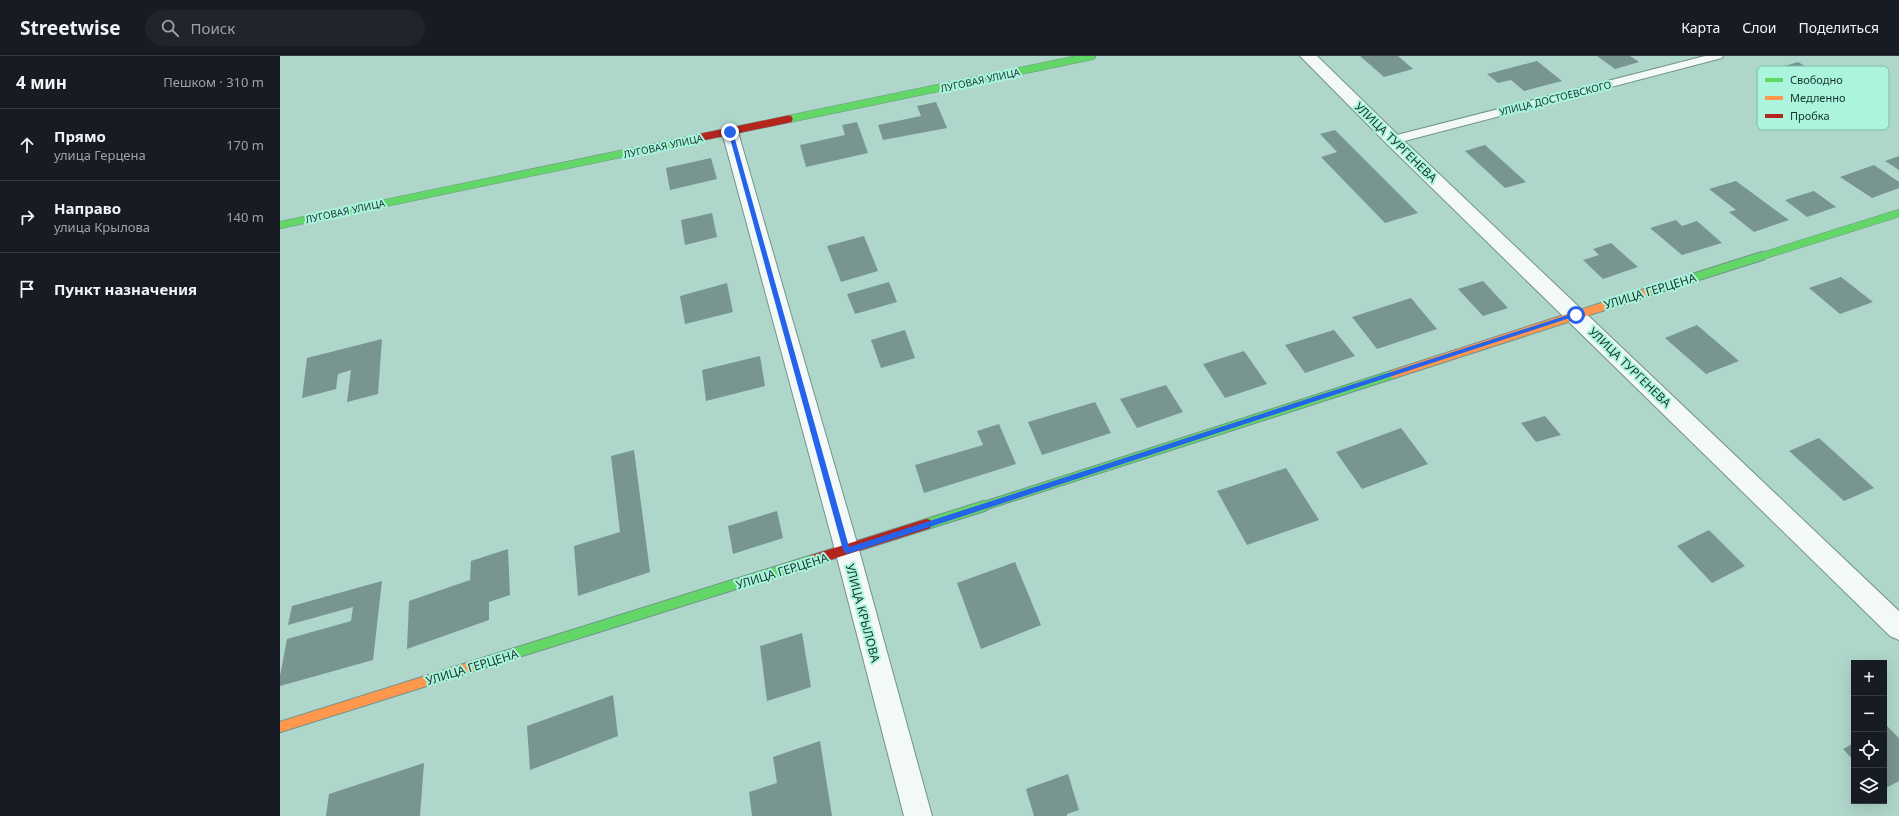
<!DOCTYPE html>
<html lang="ru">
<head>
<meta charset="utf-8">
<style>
	:root { --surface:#171b24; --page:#20242c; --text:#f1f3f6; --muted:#9ea1a6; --line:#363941 }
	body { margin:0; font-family:"Noto Sans",sans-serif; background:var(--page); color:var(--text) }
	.controls { position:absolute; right:12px; bottom:12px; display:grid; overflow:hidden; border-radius:0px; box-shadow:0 4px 16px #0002 }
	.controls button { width:36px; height:36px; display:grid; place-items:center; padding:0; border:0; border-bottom:1px solid var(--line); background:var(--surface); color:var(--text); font:20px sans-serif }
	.stop { position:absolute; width:12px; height:12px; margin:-9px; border:3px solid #2563eb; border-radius:50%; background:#fff }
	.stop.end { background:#2563eb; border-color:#fff; box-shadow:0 1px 4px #0008 }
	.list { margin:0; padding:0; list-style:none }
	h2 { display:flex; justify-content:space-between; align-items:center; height:52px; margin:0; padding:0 16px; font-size:17px }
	h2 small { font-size:13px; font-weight:400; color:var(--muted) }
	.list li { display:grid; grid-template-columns:26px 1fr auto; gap:12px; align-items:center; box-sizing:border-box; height:72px; padding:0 16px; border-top:1px solid var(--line) }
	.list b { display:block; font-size:15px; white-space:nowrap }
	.list p { margin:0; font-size:13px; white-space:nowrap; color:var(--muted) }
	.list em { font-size:13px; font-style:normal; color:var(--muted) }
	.icon { flex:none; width:22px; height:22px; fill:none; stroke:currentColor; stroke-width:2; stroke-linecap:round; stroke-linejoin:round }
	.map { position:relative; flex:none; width:1619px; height:760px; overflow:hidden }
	header { display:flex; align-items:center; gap:24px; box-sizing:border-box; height:56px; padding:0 20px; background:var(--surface); border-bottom:1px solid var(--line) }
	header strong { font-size:19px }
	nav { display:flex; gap:22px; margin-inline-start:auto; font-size:14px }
	.search { width:280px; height:36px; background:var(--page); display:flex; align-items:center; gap:10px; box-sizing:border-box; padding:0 14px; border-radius:22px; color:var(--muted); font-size:15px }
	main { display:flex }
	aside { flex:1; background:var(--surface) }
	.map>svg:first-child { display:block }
</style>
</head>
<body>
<header>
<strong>Streetwise</strong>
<div class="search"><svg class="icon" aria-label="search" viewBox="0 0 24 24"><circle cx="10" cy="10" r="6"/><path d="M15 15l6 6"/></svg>Поиск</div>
<nav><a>Карта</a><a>Слои</a><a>Поделиться</a></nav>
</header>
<main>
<aside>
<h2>4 мин<small>Пешком · 310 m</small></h2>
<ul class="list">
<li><svg class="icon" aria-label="ahead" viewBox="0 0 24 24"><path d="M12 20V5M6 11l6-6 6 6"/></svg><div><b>Прямо</b><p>улица Герцена</p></div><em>170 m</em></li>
<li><svg class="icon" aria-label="right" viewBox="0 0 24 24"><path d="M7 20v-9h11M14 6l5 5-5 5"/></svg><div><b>Направо</b><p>улица Крылова</p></div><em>140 m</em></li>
<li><svg class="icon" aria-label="arrive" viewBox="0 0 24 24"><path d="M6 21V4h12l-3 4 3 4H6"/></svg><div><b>Пункт назначения</b></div></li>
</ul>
</aside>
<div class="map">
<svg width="1619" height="760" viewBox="0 0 1619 760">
	<rect width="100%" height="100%" fill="#afd6cb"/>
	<g fill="#799590">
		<path d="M1080 0H1118L1133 13 1104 21Z"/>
		<path d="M1317 0H1350L1359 6 1335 13Z"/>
		<path d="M1257 5 1282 25 1244 35 1231 24 1218 27 1207 18Z"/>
		<path d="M1518 6 1540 19 1516 26 1495 13Z"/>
		<path d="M656 46 667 72 603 84 598 69 641 60 637 50Z"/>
		<path d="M577 66 588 97 526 111 520 89 565 79 562 69Z"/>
		<path d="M1055 74 1138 157 1105 167 1041 101 1057 96 1040 78Z"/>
		<path d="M1205 89 1246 126 1225 132 1185 95Z"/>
		<path d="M1619 100V114L1605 105Z"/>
		<path d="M431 102 437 123 390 134 386 112Z"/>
		<path d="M1594 109 1619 126V132L1592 142 1560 121Z"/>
		<path d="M1456 125 1509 164 1474 176 1449 156 1456 154 1429 133Z"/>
		<path d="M1534 135 1556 151 1527 161 1505 144Z"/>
		<path d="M432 157 437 181 405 189 401 164Z"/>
		<path d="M1396 164 1402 170 1417 165 1442 187 1402 199 1370 172Z"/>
		<path d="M584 180 598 215 561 226 547 190Z"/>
		<path d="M1331 187 1358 211 1323 223 1303 204 1319 199 1313 193Z"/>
		<path d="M1561 221 1593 246 1560 258 1529 232Z"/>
		<path d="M1203 225 1228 252 1203 260 1178 233Z"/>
		<path d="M609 226 617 246 575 258 567 238Z"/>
		<path d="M447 227 453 256 405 268 400 240Z"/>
		<path d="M1131 242 1157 273 1097 293 1072 261Z"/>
		<path d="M1417 269 1459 305 1426 318 1385 282Z"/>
		<path d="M625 274 635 302 601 312 591 284Z"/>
		<path d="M1054 274 1075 300 1025 317 1005 289Z"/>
		<path d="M102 283 98 338 67 346 71 314 58 318 56 333 22 342 27 302Z"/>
		<path d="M964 295 987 328 945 342 923 308Z"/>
		<path d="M480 300 485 330 426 345 422 314Z"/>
		<path d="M886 329 903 356 857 372 840 343Z"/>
		<path d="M815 346 831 377 762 399 748 366Z"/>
		<path d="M1265 360 1281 379 1256 386 1241 367Z"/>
		<path d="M719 368 736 408 644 437 635 409 703 389 697 375Z"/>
		<path d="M1121 372 1148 408 1082 433 1056 396Z"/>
		<path d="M1539 382 1594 432 1564 445 1509 395Z"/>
		<path d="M354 394 370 516 298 540 294 490 340 476 331 400Z"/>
		<path d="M1006 412 1039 464 967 489 937 435Z"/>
		<path d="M497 455 503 482 453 498 448 470Z"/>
		<path d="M1429 474 1465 510 1432 527 1397 490Z"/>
		<path d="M228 493 230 539 209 546V564L127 593 129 545 190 524 191 505Z"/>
		<path d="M735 506 761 569 701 593 677 527Z"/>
		<path d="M102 525 93 604 0 630V620L7 583 71 565 73 551 8 569 12 550Z"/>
		<path d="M522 577 531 631 487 645 480 590Z"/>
		<path d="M333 639 338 680 250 714 247 670Z"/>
		<path d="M1606 669 1619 682V725L1604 733V670Z"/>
		<path d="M540 685 552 760H472L469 736 497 727 493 701Z"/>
		<path d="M1574 687V705L1563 693Z"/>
		<path d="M144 707 140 760H46L49 738Z"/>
		<path d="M788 718 799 754 787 758V760H754L746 733Z"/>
	</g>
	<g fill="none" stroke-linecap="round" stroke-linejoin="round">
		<defs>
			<path id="lane" d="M1425 0H1443L1442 2 1113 88 1107 84 1109 81Z"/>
			<g id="street">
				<path d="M1020 0H1037L1119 80 1619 555V584L1610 580 1107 88Z"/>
				<path d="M450 71 456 72 458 76 579 494 652 760H624L555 494 442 76 444 72Z"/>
			</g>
			<g id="fast-far2">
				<path d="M509 63 812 0"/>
				<path d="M0 169 398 86"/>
				<path d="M1479 201 1619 157"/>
			</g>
			<g id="fast-far1">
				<path d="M1368 236 1482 200"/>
				<path d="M701 451 1114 318"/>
			</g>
			<g id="fast">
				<path d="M647 468 704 450"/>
				<path d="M200 608 533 504"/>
			</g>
			<path id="slow-far1" d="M1114 318 1368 236"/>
			<path id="slow" d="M0 671 200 608"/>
			<path id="jam-far1" d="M398 86 509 63"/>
			<path id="jam" d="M533 504 647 468"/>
		</defs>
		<use href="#lane" stroke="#74938b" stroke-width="2"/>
		<use href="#street" stroke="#74938b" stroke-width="2"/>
		<use href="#fast-far2" stroke="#74938b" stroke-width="8"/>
		<use href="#fast-far1" stroke="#74938b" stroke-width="10"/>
		<use href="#fast" stroke="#74938b" stroke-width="12"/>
		<use href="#slow-far1" stroke="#74938b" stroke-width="10"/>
		<use href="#slow" stroke="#74938b" stroke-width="12"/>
		<use href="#jam-far1" stroke="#74938b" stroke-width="8"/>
		<use href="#jam" stroke="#74938b" stroke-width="12"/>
		<use href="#lane" fill="#f3f9f7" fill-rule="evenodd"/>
		<use href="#street" fill="#f3f9f7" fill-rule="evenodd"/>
		<use href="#fast-far2" stroke="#63d668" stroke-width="7"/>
		<use href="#fast-far1" stroke="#63d668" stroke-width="8"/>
		<use href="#fast" stroke="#63d668" stroke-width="10"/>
		<use href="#slow-far1" stroke="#ff974d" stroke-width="8"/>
		<use href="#slow" stroke="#ff974d" stroke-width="10"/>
		<use href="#jam-far1" stroke="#b3261e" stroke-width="7"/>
		<use href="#jam" stroke="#b3261e" stroke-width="10"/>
	</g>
	<path fill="#2563eb" d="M448 75 453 76 569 491 1294 257 1299 259 567 498 563 494Z"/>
	<g text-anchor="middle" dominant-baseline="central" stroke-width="4" stroke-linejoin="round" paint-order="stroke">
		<g font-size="10" fill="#17352d" stroke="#abf4de">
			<text transform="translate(700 24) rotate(-12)">ЛУГОВАЯ УЛИЦА</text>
			<text transform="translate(1275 42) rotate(-14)">УЛИЦА ДОСТОЕВСКОГО</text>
			<text transform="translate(383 90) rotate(-12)">ЛУГОВАЯ УЛИЦА</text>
			<text transform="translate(65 155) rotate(-12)">ЛУГОВАЯ УЛИЦА</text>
		</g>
		<g font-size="12" fill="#17352d" stroke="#abf4de">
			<text transform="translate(1116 86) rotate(44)">УЛИЦА ТУРГЕНЕВА</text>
			<text transform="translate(1370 235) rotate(-17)">УЛИЦА ГЕРЦЕНА</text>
			<text transform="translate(1350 311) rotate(44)">УЛИЦА ТУРГЕНЕВА</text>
			<text transform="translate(502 515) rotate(-17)">УЛИЦА ГЕРЦЕНА</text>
			<text transform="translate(583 557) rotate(75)">УЛИЦА КРЫЛОВА</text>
			<text transform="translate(192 611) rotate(-17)">УЛИЦА ГЕРЦЕНА</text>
		</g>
	</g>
	<rect x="1477" y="10" width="132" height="64" rx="6" fill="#abf4de" stroke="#7fbba9" stroke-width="1"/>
	<rect x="1485" y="22" width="18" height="4" fill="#63d668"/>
	<rect x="1485" y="40" width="18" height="4" fill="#ff974d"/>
	<rect x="1485" y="58" width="18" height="4" fill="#b3261e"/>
	<g font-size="11" fill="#17352d">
		<text x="1510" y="28">Свободно</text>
		<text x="1510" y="46">Медленно</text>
		<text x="1510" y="64">Пробка</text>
	</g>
</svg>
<div class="controls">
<button>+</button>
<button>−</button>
<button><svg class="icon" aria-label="locate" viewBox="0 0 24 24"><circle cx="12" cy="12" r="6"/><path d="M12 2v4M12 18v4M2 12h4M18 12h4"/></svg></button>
<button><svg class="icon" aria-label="layers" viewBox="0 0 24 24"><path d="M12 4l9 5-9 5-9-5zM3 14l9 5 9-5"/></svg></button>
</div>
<div class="stop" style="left:1296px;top:259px"></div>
<div class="stop end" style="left:450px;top:76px"></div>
</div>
</main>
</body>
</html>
